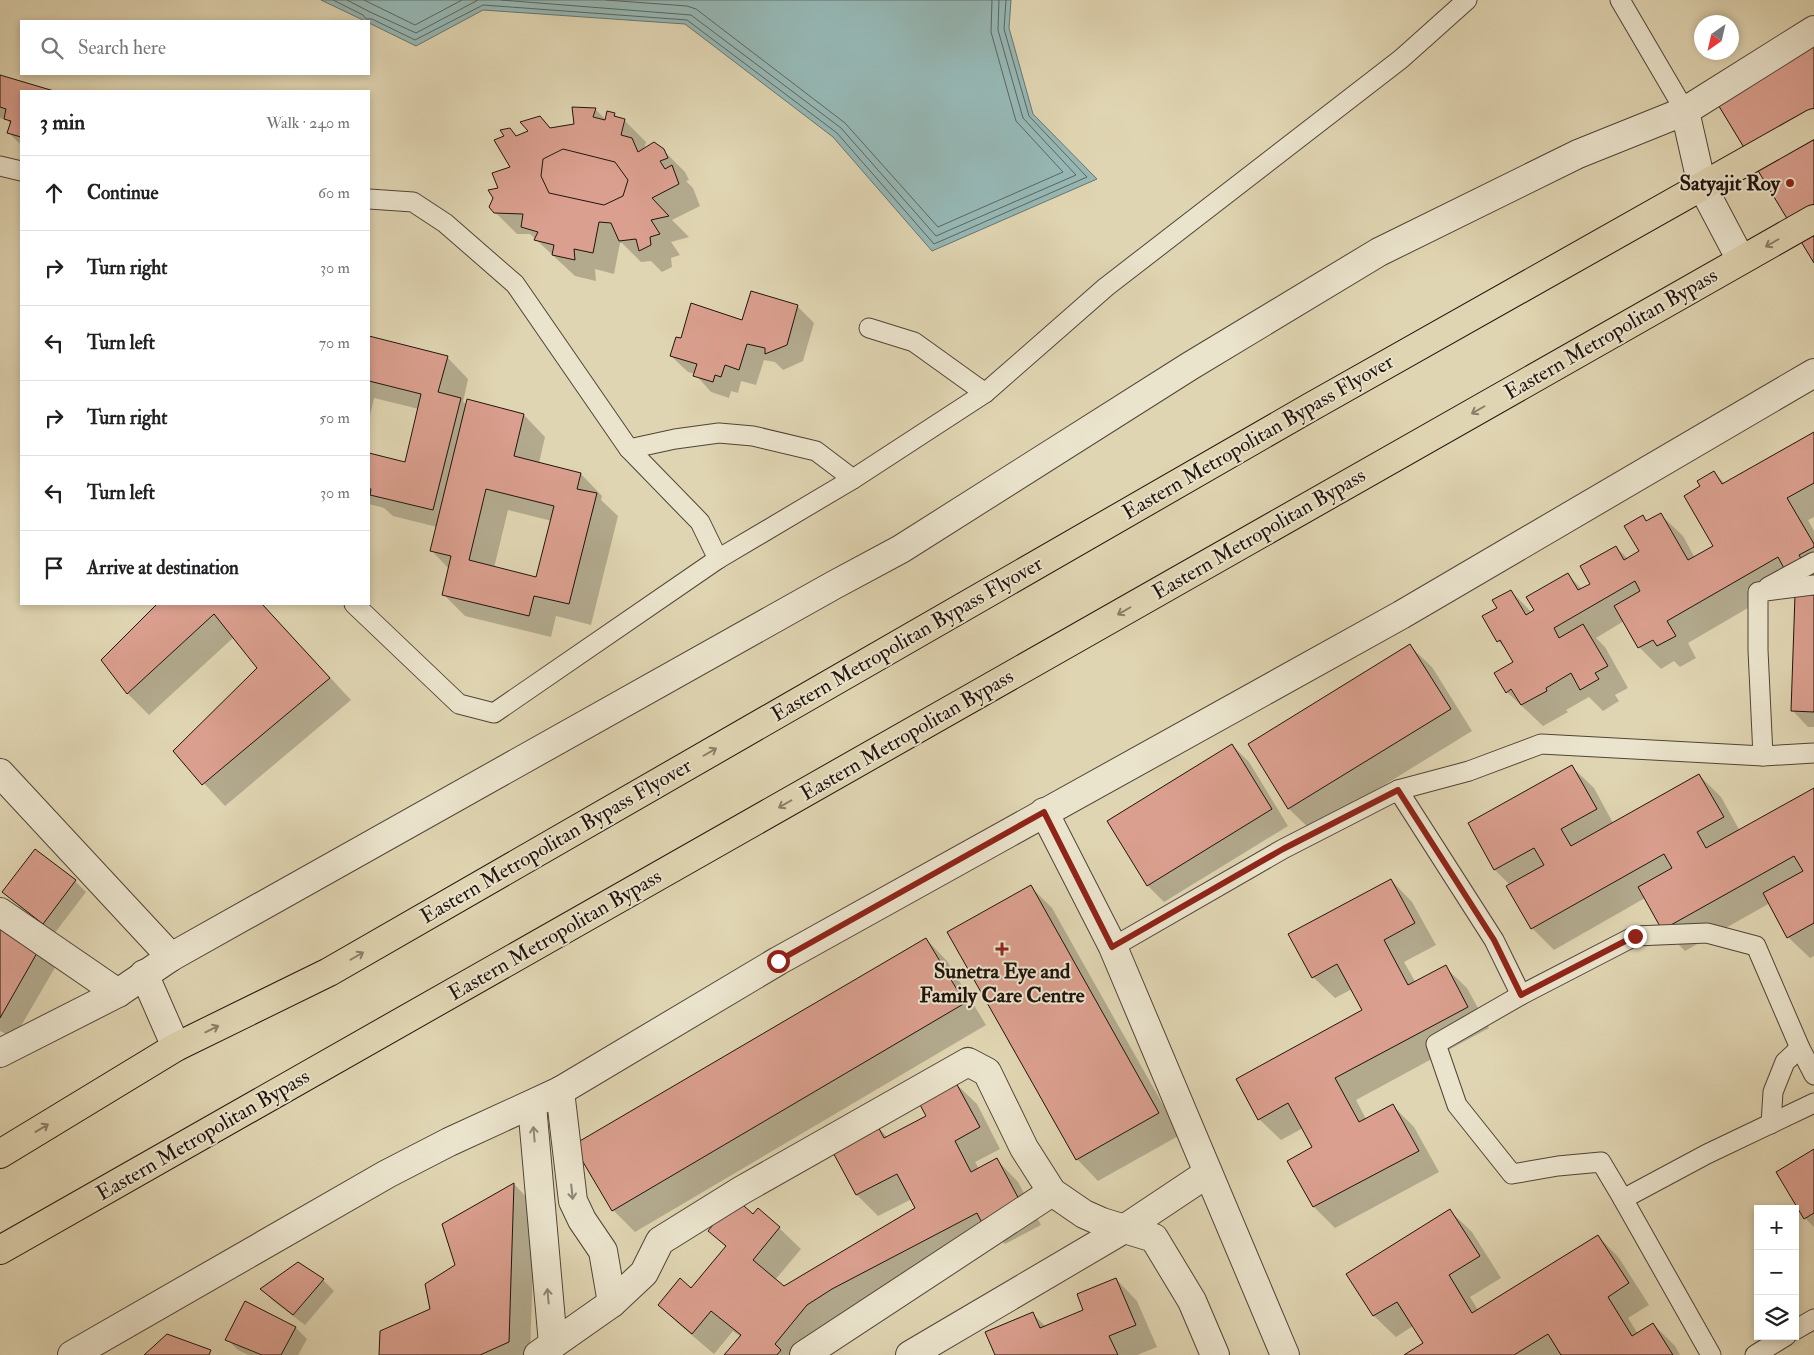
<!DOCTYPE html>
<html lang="en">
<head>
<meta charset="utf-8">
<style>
	:root { --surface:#fff; --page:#f2f2f2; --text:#202124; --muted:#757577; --line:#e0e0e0 }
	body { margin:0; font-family:"IM FELL Double Pica",serif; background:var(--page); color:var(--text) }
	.controls { position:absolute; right:15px; bottom:15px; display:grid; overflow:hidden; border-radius:0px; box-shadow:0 2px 8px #0003 }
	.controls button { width:45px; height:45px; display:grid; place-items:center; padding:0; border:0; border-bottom:1px solid var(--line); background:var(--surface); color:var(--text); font:25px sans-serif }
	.compass { position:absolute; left:1694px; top:15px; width:45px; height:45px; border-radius:50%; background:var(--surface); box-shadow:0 2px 8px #0003; rotate:214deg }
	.stop { position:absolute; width:15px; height:15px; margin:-11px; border:4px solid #8f2418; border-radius:50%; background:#fff }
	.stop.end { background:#8f2418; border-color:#fff; box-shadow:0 1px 5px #0008 }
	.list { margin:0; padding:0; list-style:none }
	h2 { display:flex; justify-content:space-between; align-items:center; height:65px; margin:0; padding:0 20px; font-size:21px }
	h2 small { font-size:16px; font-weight:400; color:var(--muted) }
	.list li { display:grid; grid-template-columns:32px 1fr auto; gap:15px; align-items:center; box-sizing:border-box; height:75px; padding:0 20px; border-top:1px solid var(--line) }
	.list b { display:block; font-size:19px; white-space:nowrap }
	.list em { font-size:16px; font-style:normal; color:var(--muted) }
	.icon { flex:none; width:28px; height:28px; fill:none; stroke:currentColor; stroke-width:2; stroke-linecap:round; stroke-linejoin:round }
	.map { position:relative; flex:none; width:1814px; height:1355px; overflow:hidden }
	.search { position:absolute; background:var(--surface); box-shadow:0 2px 8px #0003; left:20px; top:20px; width:350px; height:55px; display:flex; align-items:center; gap:12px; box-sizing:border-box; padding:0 18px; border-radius:0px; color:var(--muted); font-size:19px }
	.panel { position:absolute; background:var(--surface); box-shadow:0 2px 8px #0003; left:20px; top:90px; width:350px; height:515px; border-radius:0px }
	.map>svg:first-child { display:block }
</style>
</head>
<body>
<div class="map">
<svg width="1814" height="1355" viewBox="0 0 1814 1355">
	<rect width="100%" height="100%" fill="#e0d5b2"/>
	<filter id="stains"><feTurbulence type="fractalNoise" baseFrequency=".004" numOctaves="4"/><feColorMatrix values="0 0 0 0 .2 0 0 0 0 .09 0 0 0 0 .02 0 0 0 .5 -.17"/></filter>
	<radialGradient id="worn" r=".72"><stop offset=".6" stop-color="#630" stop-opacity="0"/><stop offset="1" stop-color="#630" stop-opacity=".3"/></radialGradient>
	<path fill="#96b7b4" stroke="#677571" d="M321 0H1011L1009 28 1033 114 1097 179 932 251 833 137 685 24 483 10 416 46 369 23V21H365Z"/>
	<g fill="#0003" fill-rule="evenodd">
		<path d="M0 77 49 91H21V145L9 133 11 125 7 120 0 118Z"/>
		<path d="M595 109 606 120 614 114 619 119 624 120 646 142 644 150H663L685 172 689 180 686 181 693 188 700 206 672 220 689 237 671 242 680 255 671 258 672 267 662 272 651 261 641 262 622 243H620L614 274 595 269 596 281 575 276 530 234H517L495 212 500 189 512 167 506 137 510 129 518 137 530 131 540 118 552 129 576 125Z"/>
		<path d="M797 306 814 323 803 361 783 370 775 362 764 360 756 385 741 381 738 393 731 391 729 398 711 392 695 374 688 372 671 356 681 340Z"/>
		<path d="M369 338 447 357 468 379 463 402 467 405 468 401 524 415 545 437 539 463 581 474 602 496 601 500 618 516 591 625 556 616 551 637 465 616 443 594 449 569 431 550 437 527 393 516 384 508 369 504V454L406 463 419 409 374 398 369 420ZM508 510 552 521 537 579 494 568Z"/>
		<path d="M1814 433V517L1808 520 1814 531V589L1796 580 1688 643 1696 658 1680 667 1674 661 1661 669 1639 647 1624 621 1596 638 1605 647 1628 688 1615 695 1619 701 1603 711 1589 697 1566 710 1568 712 1543 726 1507 692 1515 663 1508 651 1498 641 1499 609 1511 591 1532 613 1568 575 1582 589 1592 584 1616 547 1628 559 1641 552 1642 517 1648 522 1661 515 1683 536 1695 558 1715 546 1702 487 1714 472 1725 484Z"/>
		<path d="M1814 597V727H1808L1792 710Z"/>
		<path d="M159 604H262L351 700 225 806 174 751 259 668 234 637 149 715 128 694 102 660Z"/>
		<path d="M1410 646 1432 667 1472 731 1311 830 1289 809 1249 744Z"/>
		<path d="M1232 745 1249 762 1288 826 1164 902 1148 886Z"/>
		<path d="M1572 767 1594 788 1613 823 1699 775 1721 797 1740 831 1814 790V956L1810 958 1788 937 1770 903 1685 951 1663 929 1645 898 1554 950 1532 928 1508 886 1510 885 1495 870 1470 824Z"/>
		<path d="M36 851 75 881 86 892 54 934 15 903 4 892Z"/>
		<path d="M1391 880 1412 902 1436 945 1404 962 1416 983 1445 967 1467 988 1489 1028 1356 1100 1366 1119 1392 1105 1414 1127 1439 1172 1335 1228 1314 1207V1148L1303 1128 1281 1140 1259 1119 1364 1011 1352 989 1335 998 1313 977Z"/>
		<path d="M1031 887 1052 908 1180 1135 1098 1181 1077 1159Z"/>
		<path d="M0 924 57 964 14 1038 0 1031Z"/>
		<path d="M926 939 947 961 986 1025 635 1232 613 1210 575 1146Z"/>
		<path d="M955 1083 977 1104 1000 1149 975 1162 979 1169 997 1160 1018 1182 1041 1225 1005 1244 996 1235 805 1355H726L741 1337 733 1331 714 1354 681 1326 659 1305 691 1289 726 1247 709 1230 754 1215 779 1228 801 1249 775 1280 784 1287 917 1208 912 1199 878 1216 857 1195 832 1148 876 1125 888 1138 928 1117Z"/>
		<path d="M1814 1151V1227L1805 1218Z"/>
		<path d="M514 1184 535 1206 530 1355H380L431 1310 456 1266Z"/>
		<path d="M1450 1211 1472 1232 1501 1278 1470 1297 1478 1310 1598 1236 1619 1258 1649 1305 1628 1318 1638 1334 1653 1324 1675 1346 1680 1355H1406L1424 1343 1413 1326 1396 1337 1374 1316 1348 1274Z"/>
		<path d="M298 1264 323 1280 334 1291 305 1325 272 1300 262 1289Z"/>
		<path d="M1116 1279 1137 1301 1157 1347 1137 1355H996L1033 1314 1046 1327 1085 1311Z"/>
		<path d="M245 1303 296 1328 307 1339 298 1355H249L238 1350 227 1339Z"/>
	</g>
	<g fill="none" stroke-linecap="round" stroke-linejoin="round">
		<g stroke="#5b6560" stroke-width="1">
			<path d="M333 0 363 15 366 19H372L415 40 483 5 687 20 837 133 934 244 1087 177 1029 116 1004 29 1006 0"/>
			<path d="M347 0 370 12 416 33 478 0"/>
			<path d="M364 0 415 25 462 0"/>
			<path d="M501 0 691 15 841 128 936 236 1076 175 1023 118 998 30 999 0"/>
			<path d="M606 0 687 6 696 9 845 123 938 227 1063 172 1016 121 991 32 992 0"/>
		</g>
	</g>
	<g fill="#da9f8e" stroke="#20130c" fill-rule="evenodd">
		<path d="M1814 45V263L1717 103Z"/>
		<path d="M0 75 54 91H21V137L7 133 11 121 4 119 6 109 0 107Z"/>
		<path d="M572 107 596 108 593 117 605 120 607 111 615 113 614 116 625 119 621 135 632 138 638 152 654 142 664 149 668 158 660 161 665 169 672 165 679 184 652 198 669 216 651 220 660 234 650 237 651 245 639 251 636 239 619 241 611 223 599 222 593 253 574 249 575 260 552 255 554 245 534 240 538 232 521 227 523 214 494 213 489 207 493 198 488 190 498 188 492 173 510 167 494 140 504 136 500 130 510 128 516 136 528 131 520 122 540 116 550 128 574 124Z"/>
		<path d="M563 149 615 162 628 180 623 196 604 205 549 193 541 176 543 159Z"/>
		<path d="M751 291 798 305 787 345 765 354V348L747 344 739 370 725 365 721 377 715 375 713 382 693 376 697 364 670 356 676 337 681 338 691 303 742 320Z"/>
		<path d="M369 336 448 356 438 392 461 398 433 510 370 495 371 489 369 488V453L405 462 421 394 369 381Z"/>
		<path d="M467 399 524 414 514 456 581 473 577 489 597 493 569 604 534 596 529 616 442 595 451 556 430 551ZM486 489 554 506 536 577 469 560Z"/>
		<path d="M1814 432V483L1787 498 1814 544V547L1799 555 1803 562 1786 572 1778 557 1667 621 1676 636 1657 646 1653 640 1638 648 1614 606 1640 591 1635 581 1554 628 1559 638 1583 624 1608 666 1595 673 1599 679 1580 690 1571 673 1546 688 1547 691 1521 705 1511 689 1506 693 1494 673 1513 662 1500 640 1497 642 1482 616 1497 608 1492 600 1511 590 1526 615 1534 610 1526 597 1568 573 1578 590 1590 584 1580 566 1616 546 1624 560 1639 551 1624 526 1643 515 1646 521 1661 513 1688 560 1713 546 1684 496 1700 486 1697 481 1714 471 1722 484Z"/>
		<path d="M1795 595H1814V712L1791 711Z"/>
		<path d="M157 604H262L330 678 202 785 173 751 257 668 214 614 127 694 101 660Z"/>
		<path d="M1410 644 1451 709 1288 809 1248 744Z"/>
		<path d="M1232 744 1272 809 1147 886 1107 821Z"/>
		<path d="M1572 765 1597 809 1561 829 1571 846 1699 774 1724 817 1697 832 1706 848 1814 788V923L1787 938 1763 893 1803 871 1794 856 1662 930 1638 887 1672 868 1664 854 1531 929 1506 886 1544 865 1534 848 1494 870 1468 823Z"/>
		<path d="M35 849 76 880 43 924 2 892Z"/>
		<path d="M1391 879 1415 923 1384 940 1408 985 1446 965 1468 1007 1335 1078 1359 1122 1393 1104 1419 1151 1313 1207 1287 1161 1312 1147 1288 1103 1258 1120 1236 1079 1362 1010 1337 964 1312 978 1288 934Z"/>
		<path d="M1031 885 1159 1113 1076 1160 947 932Z"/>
		<path d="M0 922 41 946 0 1018Z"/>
		<path d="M926 938 965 1003 612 1211 573 1145Z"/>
		<path d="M955 1081 980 1127 955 1141 971 1172 997 1158 1021 1203 982 1223 977 1213 832 1289 807 1305 775 1344 781 1350 777 1355H724L741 1335 711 1311 692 1334 658 1305 680 1278 691 1288 726 1246 708 1231 735 1198 753 1214 758 1208 780 1227 753 1260 784 1286 915 1208 897 1174 856 1195 830 1147 876 1123 884 1138 926 1116 918 1101Z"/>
		<path d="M1814 1149V1213L1804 1219 1776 1172Z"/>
		<path d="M514 1183 509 1342 480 1355H379L380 1331 430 1309 425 1284 455 1265 442 1224Z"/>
		<path d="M1450 1209 1480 1256 1449 1275 1472 1313 1598 1235 1629 1283 1608 1297 1632 1336 1653 1323 1673 1355H1561L1548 1334 1514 1355H1404L1423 1343 1397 1302 1373 1316 1346 1274Z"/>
		<path d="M298 1262 324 1279 293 1315 260 1289Z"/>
		<path d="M1116 1278 1136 1325 1109 1336 1118 1355H995L985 1332 1033 1312 1040 1328 1083 1310 1077 1294Z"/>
		<path d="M245 1301 296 1327 281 1355H262L225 1340Z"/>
		<path d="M167 1334 211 1350 209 1355H144Z"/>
	</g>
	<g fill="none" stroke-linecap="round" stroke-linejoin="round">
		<defs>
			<g id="lane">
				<path d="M1620 0 1685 111"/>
				<path d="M0 166 21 171"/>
				<path d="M869 328 914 342 985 393"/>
				<path d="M629 449 675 439 719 433 753 436 816 451 853 479 985 393 1106 287 1401 59 1467 0"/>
				<path d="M718 559 853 479"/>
				<path d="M1768 587 1814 562"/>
				<path d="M354 604 459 704 494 713 718 559 700 522 629 449 515 284 445 223 413 202 369 199"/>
				<path d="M1763 756 1758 650V592L1814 585"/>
				<path d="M1113 947 1283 849 1398 790"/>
				<path d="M1521 995 1494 940 1398 790 1469 771 1541 744 1763 756 1814 753"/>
				<path d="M1814 1075 1800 1048 1756 946 1707 933 1635 936 1521 995 1436 1044 1457 1105 1512 1174 1558 1166 1601 1162 1623 1199 1707 1154 1814 1103"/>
				<path d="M1771 1124 1773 1092 1785 1062 1800 1048"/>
				<path d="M1623 1199 1711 1355"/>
				<path d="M1795 1330 1814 1319"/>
				<path d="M1755 1355 1786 1336"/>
			</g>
			<g id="street">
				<path d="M1685 111 1702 186 1741 260"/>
				<path d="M0 773 171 957"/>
				<path d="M1044 812 1113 947 1285 1355"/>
				<path d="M0 912 118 993"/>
				<path d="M144 974 176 1047"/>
				<path d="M0 1053 118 993 171 957 834 585 901 549 1190 366 1379 252 1578 154 1685 111 1814 30"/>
				<path d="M560 1091 573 1201 582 1220 603 1251 612 1303"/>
				<path d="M532 1105 553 1344"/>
				<path d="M72 1355 387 1174 449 1142 560 1091 778 961 1401 615 1814 373"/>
				<path d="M538 1355 612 1303 644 1273 660 1241 742 1190 968 1062 987 1072 1024 1148 1052 1192 1084 1214 1102 1222 1154 1238 1192 1301 1215 1355"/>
				<path d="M804 1355 1052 1192"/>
				<path d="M910 1355 1124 1229 1208 1173"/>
			</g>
			<g id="primary">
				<path d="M0 1154 176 1047 329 972 1309 408 1814 123"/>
				<path d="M0 1250 1814 219"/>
			</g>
		</defs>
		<use href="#lane" stroke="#504436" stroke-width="21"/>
		<use href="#street" stroke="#504436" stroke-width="30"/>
		<use href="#primary" stroke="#20130c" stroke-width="30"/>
		<use href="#lane" stroke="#ebe4cd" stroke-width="19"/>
		<use href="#street" stroke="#ebe4cd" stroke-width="28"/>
		<use href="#primary" stroke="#e0d5b2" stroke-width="28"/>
	</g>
	<defs><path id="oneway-shaft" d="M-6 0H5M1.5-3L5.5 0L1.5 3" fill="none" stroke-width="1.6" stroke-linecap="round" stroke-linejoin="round" transform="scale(1.25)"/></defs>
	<g stroke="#8a7e67">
		<use href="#oneway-shaft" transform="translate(1772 243) rotate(150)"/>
		<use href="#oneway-shaft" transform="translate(1478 410) rotate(150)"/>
		<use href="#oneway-shaft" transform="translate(1124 611) rotate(150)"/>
		<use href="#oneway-shaft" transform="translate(710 752) rotate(-30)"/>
		<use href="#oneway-shaft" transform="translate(785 804) rotate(150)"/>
		<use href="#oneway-shaft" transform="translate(357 956) rotate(-30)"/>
		<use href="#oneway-shaft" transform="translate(212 1029) rotate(-26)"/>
		<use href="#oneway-shaft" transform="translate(42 1128) rotate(-31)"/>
	</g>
	<g stroke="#908676">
		<use href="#oneway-shaft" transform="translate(534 1134) rotate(-95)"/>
		<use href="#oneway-shaft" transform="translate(572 1192) rotate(84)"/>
		<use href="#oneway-shaft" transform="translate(548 1296) rotate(-95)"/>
	</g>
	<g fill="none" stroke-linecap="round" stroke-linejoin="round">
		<path stroke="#8f2418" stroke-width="6" d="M778 961 1044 812 1112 947 1283 849 1398 790 1494 940 1521 995 1635 936"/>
	</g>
	<g fill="#8f2418" stroke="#ebe4cd" stroke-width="2">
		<circle cx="1790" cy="183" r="5"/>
		<path d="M999.5 941.5h5v5h5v5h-5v5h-5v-5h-5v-5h5z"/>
	</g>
	<g text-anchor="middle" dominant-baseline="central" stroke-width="4" stroke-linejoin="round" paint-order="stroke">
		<g font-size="21" font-weight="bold" fill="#20130c" stroke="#ebe4cd" text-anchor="end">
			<text x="1780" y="183">Satyajit Roy</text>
			<text x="1002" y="971" text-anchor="middle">Sunetra Eye and<tspan x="1002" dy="24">Family Care Centre</tspan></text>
		</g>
		<g font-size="21" fill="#20130c" stroke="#ebe4cd">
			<text transform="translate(1611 334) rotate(-30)">Eastern Metropolitan Bypass</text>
			<text transform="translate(1258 437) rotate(-30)">Eastern Metropolitan Bypass Flyover</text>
			<text transform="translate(1259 534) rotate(-30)">Eastern Metropolitan Bypass</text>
			<text transform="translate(907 639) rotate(-30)">Eastern Metropolitan Bypass Flyover</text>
			<text transform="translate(907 735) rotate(-30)">Eastern Metropolitan Bypass</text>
			<text transform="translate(556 841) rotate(-30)">Eastern Metropolitan Bypass Flyover</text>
			<text transform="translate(555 935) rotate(-30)">Eastern Metropolitan Bypass</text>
			<text transform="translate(203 1135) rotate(-30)">Eastern Metropolitan Bypass</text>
		</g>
	</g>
	<rect width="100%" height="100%" filter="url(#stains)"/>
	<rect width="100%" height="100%" fill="url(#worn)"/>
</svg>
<div class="controls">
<button>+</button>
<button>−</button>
<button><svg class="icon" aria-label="layers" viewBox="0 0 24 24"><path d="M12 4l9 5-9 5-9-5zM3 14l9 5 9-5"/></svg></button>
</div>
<svg class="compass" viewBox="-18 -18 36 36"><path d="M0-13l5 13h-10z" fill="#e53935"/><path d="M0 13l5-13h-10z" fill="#757577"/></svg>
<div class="stop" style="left:778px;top:961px"></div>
<div class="stop end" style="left:1635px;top:936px"></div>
<div class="search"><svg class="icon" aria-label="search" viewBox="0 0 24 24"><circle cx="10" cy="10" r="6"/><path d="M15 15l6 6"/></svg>Search here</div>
<section class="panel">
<h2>3 min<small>Walk · 240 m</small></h2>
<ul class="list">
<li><svg class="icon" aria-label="ahead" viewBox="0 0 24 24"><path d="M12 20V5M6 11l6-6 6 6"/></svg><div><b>Continue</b></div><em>60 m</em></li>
<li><svg class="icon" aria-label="right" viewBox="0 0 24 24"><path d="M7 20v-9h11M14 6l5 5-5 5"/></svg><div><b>Turn right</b></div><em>30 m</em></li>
<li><svg class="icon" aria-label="left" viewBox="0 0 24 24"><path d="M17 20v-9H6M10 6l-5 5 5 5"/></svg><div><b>Turn left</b></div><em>70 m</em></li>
<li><svg class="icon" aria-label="right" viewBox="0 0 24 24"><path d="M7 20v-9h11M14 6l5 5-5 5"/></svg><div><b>Turn right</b></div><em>50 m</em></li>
<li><svg class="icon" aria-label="left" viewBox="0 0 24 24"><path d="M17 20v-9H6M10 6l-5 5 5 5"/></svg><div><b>Turn left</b></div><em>30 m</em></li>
<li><svg class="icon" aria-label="arrive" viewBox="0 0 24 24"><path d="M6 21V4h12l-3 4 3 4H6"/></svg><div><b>Arrive at destination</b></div></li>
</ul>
</section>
</div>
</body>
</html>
